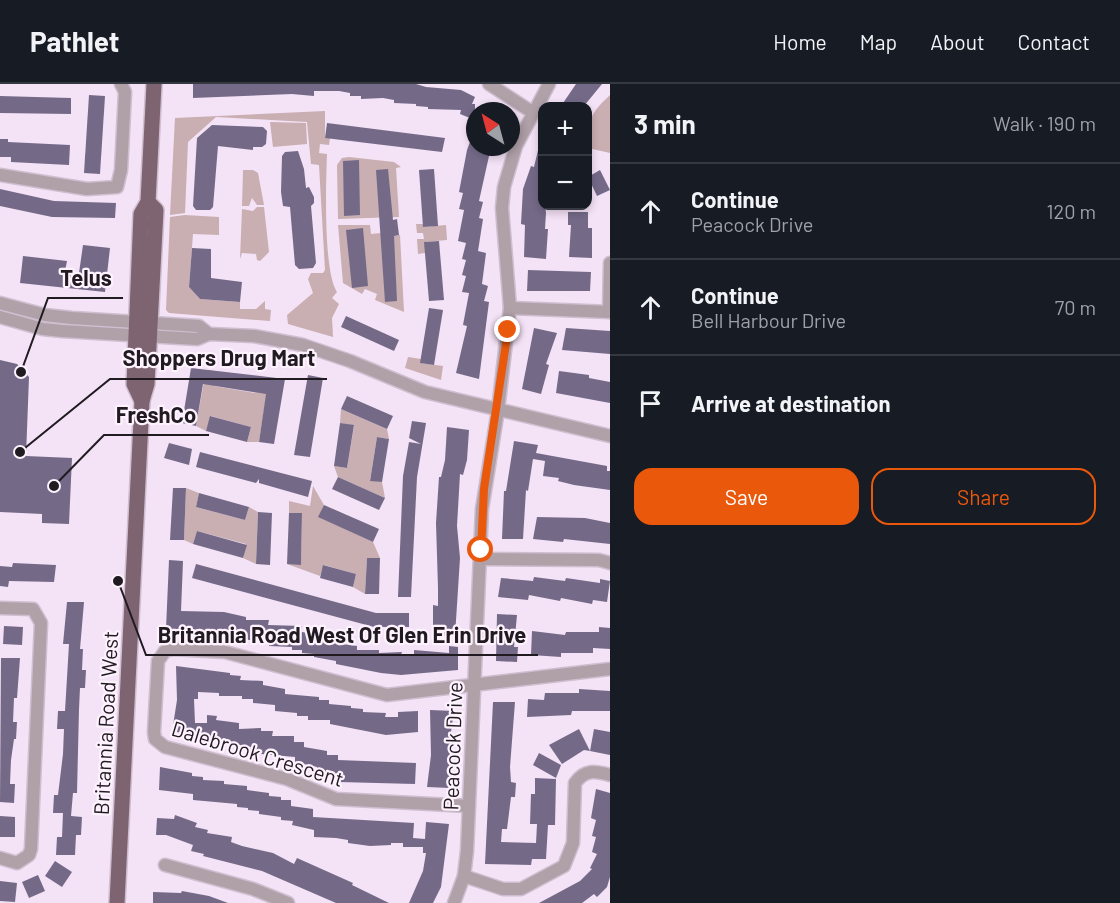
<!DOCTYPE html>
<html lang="en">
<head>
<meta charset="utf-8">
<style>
	:root { --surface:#171b24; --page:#242831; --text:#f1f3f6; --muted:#9ea1a6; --line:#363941; --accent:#ea580c }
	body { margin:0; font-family:Barlow,sans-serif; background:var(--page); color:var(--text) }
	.controls { position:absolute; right:18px; top:18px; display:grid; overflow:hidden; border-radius:12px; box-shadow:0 3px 9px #0003 }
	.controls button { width:54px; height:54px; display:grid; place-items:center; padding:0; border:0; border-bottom:2px solid var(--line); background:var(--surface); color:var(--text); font:30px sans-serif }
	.compass { position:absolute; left:466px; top:18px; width:54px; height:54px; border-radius:50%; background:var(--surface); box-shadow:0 3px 9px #0003; rotate:324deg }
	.stop { position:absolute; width:18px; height:18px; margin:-14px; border:4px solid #ea580c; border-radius:50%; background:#fff }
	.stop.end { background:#ea580c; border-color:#fff; box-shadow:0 2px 6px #0008 }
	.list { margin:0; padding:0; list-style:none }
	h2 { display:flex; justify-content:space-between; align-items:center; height:78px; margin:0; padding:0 24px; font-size:26px }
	h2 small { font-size:20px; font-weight:400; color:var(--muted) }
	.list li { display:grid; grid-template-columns:39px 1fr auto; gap:18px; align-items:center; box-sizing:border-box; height:96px; padding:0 24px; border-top:2px solid var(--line) }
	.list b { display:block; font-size:22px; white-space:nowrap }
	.list p { margin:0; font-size:20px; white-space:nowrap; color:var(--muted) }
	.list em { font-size:20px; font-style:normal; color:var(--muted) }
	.actions { display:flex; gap:12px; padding:18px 24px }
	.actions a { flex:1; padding:14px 0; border:2px solid var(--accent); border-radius:18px; text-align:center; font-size:21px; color:var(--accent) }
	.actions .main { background:var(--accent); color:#fff }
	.icon { flex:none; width:33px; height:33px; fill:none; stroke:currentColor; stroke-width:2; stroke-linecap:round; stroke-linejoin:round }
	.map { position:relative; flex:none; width:610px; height:819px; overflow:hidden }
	header { display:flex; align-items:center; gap:36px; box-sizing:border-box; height:84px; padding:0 30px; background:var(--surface); border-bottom:2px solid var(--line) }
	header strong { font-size:28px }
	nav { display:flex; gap:33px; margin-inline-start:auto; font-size:21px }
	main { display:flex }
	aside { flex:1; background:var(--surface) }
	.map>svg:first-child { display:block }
</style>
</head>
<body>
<header>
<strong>Pathlet</strong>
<nav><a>Home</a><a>Map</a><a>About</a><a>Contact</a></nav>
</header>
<main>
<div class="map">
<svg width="610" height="819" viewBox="0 0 610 819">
	<rect width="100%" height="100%" fill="#f4e2f6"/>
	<g fill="#c9aeb2">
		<path d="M610 11V69L588 64C587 36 590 30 610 11Z"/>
		<path d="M325 27V54H330L329 61 320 60 319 69 327 70C326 98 323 187 337 208L332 214 339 220 332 234 333 253 288 240 287 231 313 209 308 195 311 189H323L325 186 319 81 311 80 307 38 216 33 188 58 185 129 170 131 175 34Z"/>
		<path d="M270 38 306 39 307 60 273 63Z"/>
		<path d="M349 73 394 78 401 83 396 84 399 133 338 135 337 81 342 74Z"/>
		<path d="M243 86H253L258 89 264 121H257L252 114 249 122H242Z"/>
		<path d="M257 123H264L269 168 260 177 257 176 256 170 242 169 240 175 242 125 253 127Z"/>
		<path d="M185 131 219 133V151L193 150 189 203 200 215 240 218V225H256L265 217V225L271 226 270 237 169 229 166 226 170 133Z"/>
		<path d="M416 140H423V143L446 141 447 156 425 158V169L418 170 417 155H424L423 149H417Z"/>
		<path d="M338 141H370L371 150 381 149 382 153 400 151 404 228 375 216 377 210 365 205 362 210 343 199Z"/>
		<path d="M408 273 421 275V279L443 282 441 296 405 284Z"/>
		<path d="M206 286 216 287 214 302 255 309 258 293H269L259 358H247L251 343 211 332 206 347 196 342Z"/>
		<path d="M341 325 387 345 389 355 377 353 370 396 382 398 385 414 338 393 334 382 347 384 354 342 340 339Z"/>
		<path d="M313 402 324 421 319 433 373 458 380 474H367L365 510 353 503 356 490 324 481 320 492 287 480H301L302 429H289V417L310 422Z"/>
		<path d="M186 404 199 409 196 423 245 436 249 423 258 428 256 480 243 474 246 460 197 447 193 460 184 456Z"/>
	</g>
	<g fill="#746a88">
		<path d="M193 0H416L426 3 461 6 475 13 472 20H475V36L460 30 461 26 428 25V23L416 22V20L394 19V16L383 14 361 15V12H350V9L339 7H314V12L292 10 193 14Z"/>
		<path d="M576 0H602L584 22H561Z"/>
		<path d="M89 11 105 12 100 90 84 89Z"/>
		<path d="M0 12 71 14V30L0 29Z"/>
		<path d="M327 39 445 54 442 68 325 54Z"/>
		<path d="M212 41 263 43 267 47 266 60 262 63H253V66L218 62 213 123 210 126H196L193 122 197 54Z"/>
		<path d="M474 47 475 63H491L479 117 483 118 479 134 483 135 478 167 486 169 482 200 488 202 484 217 489 218 479 295 456 289 467 242 463 241 469 209 462 208 466 192 462 191 466 176 462 175 466 159 458 157 464 126 459 125 463 109 459 108 467 66Z"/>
		<path d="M0 55H8V58L70 61 69 81 11 78V73H0Z"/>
		<path d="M540 58H543V122H545L546 129 545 145H548L546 175 524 173 525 141 521 140 523 105 531 82 534 83Z"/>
		<path d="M298 67 304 85 306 104 309 103 314 113V119L311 122 316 179 313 184 299 185 295 181 290 123 283 122 281 108 282 72 285 68Z"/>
		<path d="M359 76 360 131 344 132 343 77Z"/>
		<path d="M388 85 393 136 397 135 399 151 394 152 397 217 385 218 376 86Z"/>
		<path d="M434 85 438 142 423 143 419 86Z"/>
		<path d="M600 86 610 106 597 112 588 93Z"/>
		<path d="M0 105 54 117 116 119 115 134 52 133 0 122Z"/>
		<path d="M568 128H588V144H592V174L569 173 571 141H568Z"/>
		<path d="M363 144 368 202 352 204 346 146Z"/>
		<path d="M439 157 444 216 429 217 424 158Z"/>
		<path d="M83 161 110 164 105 208 20 199 23 172 67 177 65 187 79 189Z"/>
		<path d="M192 164 211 165V194L242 198 240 218 200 215 189 203Z"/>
		<path d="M528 186 591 188 590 207H527Z"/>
		<path d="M429 224 443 226 434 281 420 279Z"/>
		<path d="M346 232 399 256 394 267 341 243Z"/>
		<path d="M534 244 557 249 546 280 549 281 541 310 522 305Z"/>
		<path d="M566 244 610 247V270L562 266Z"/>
		<path d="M0 276 17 280 29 293 26 372 72 374 69 440 42 439V430L0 428Z"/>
		<path d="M191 284 285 295 274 360 259 358 266 310 203 300 196 342 182 339Z"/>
		<path d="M559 287 589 291V294L610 298V319L556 309Z"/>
		<path d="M308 291 323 294 310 373 294 371Z"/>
		<path d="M347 312 393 332 387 345 341 325Z"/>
		<path d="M210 332 251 343 247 358 206 347Z"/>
		<path d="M412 337 426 339 417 393 411 513H398L403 392 409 358 421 360 409 354Z"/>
		<path d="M340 339 354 341 347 384 334 382Z"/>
		<path d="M447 343 469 346 467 376 463 391 460 390 457 442 460 474 455 552H433V521L438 522V504L436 439 439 393H441L445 376Z"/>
		<path d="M377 353 389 355 382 398 370 397Z"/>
		<path d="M514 357 538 361 536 369 607 382V387H610V406L574 401 558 397 559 394 543 392 545 377 533 375 528 407 526 406 523 455H502L504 407H506Z"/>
		<path d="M169 359 192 365 189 381 164 374Z"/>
		<path d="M200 368 312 397 308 413 259 399V395L256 399 196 383Z"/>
		<path d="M338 393 385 414 379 426 332 405Z"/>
		<path d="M173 404H186L184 456H170Z"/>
		<path d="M199 409 249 423 245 436 196 423Z"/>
		<path d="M324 421 379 445 373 458 318 433Z"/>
		<path d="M258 428 272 429 270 481 256 480Z"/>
		<path d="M289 429H302L301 481 287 480Z"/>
		<path d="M537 433 585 434 610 439V460L564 455 563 458 533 455Z"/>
		<path d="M197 447 247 461 243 474 193 460Z"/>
		<path d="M367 474H380L379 510H365Z"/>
		<path d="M169 476 183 477 181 527 224 528 246 533V536H269L268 541 302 542 301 548 312 549V554L335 555V559L357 562V566H379V569L402 568 401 571H414V566L449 569V562L458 563V586L401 591 381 589 336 580V577L314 573V570L302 569V566H292V563L269 562 270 559 236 554V551L166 545Z"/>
		<path d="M13 479 56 481 54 498 9 497 8 503 0 502V482L12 483Z"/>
		<path d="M196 480 376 529H409V543H374L192 494Z"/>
		<path d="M323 481 356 490 353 503 320 494Z"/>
		<path d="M534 493 565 497 566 494 600 499V495L610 497 607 518 593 516 592 520 561 514 560 517 529 511 528 516 498 513 501 494 533 497Z"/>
		<path d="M67 518H84L80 565H83L82 586H86L85 604H80L79 625 77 709H73L71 732 82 733 81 751H76L75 771H56L57 753H62L63 729H53L54 711H58L63 670 64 645H57L58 627H65L69 560H63Z"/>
		<path d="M497 530 517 531 514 563H518L517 578 496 577Z"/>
		<path d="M4 542 23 543 22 561 3 560Z"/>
		<path d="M599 543 610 544V565L593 564V569H561V573L531 571 532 547 565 551 566 548H599Z"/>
		<path d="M1 574H20L17 614H14L13 638H17L16 655H14L11 676 10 700H15L14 719 0 718Z"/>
		<path d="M176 582 230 589V591L241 592 240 596 263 597V601L285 605V610L319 613V616H329V620L351 622V624L363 625V628L386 629 385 633H398V628L418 627V648L386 651 330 640V636H308V632H297V629L275 627V621L253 619V615H242V612H219V609L198 608V615H194L195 639H207V631L217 632 216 636 239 639V645L261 644V647H273L272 652H294V658H304V663L327 667V671H338V676L416 679 415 700 339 698V692H327V688L317 687V683L295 678V673L261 670 262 667H250L251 663 206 655V649L172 648 177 616Z"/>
		<path d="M579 605 610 607V627H572L571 631 527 633 528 615 544 616 545 609H579Z"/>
		<path d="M493 618H515L510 683 511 698 516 699 515 713H511L507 745H502L501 758 536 759 537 740H530L531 710H535V694L556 695 555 741H548L546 775H532L531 781 485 780Z"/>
		<path d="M430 626 454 627 450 655V704L427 703 431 671Z"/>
		<path d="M579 645 590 667 584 666 562 680 549 661Z"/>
		<path d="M594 645 610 648V671L590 667Z"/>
		<path d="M539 669 561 681 556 694 533 681Z"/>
		<path d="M160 683 192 689V692L203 693V696L224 697V700L247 702V706L269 709V712L281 713V716H291V722L313 725V733L414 739 413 754 425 755 426 738 449 740 441 803 433 819H409L423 787 426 769H423V763H403V759H391V761L370 762 348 759V756L336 754 314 753V746L292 741 293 737 281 736V733L259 730V727L248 726V724L237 723V720L193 716V710L159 706Z"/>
		<path d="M596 705 610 709V793L607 803 597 813 594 810 582 819H539L580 797 592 785 590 784 597 770 592 768 596 753 592 752 596 736 591 734Z"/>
		<path d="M175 731 197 739 195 743 208 746 207 749 232 753 231 758 242 762 273 769 294 780 297 774 353 799 352 801 389 819H336L262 787 203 772 204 770 191 767 193 761 166 751H156L157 734 174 735Z"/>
		<path d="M0 732 15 733V753H0Z"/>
		<path d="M55 777 72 788 62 803 45 792Z"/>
		<path d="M38 791 45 807 29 814 22 798Z"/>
		<path d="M0 797 17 799 15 818 0 817Z"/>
		<path d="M182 807 209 812 228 819H153V808L181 809Z"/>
	</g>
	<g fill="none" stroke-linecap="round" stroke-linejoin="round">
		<defs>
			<g id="minor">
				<path d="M489 0 532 28"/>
				<path d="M0 91 87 105 117 103 121 86 125 8 121 0"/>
				<path d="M0 219 45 231 72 234 199 242 209 250"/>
				<path d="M510 224 610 228"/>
				<path d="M609 228 610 179"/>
				<path d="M0 233 43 245 62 247 197 255 209 250 254 252 303 261 350 277 425 308 610 352"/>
				<path d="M481 475 599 476 610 479"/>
				<path d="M0 524 33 525 41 539 31 765 29 771 17 779 0 774"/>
				<path d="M469 722 336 715 287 695 165 663 155 655 154 648 158 577 165 567 174 565 225 568 387 611 610 585"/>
				<path d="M165 781 253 805 288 819"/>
				<path d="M464 792 503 805H521L564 782 573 759 575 699C585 685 595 687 610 691"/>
				<path d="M454 819 464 792 467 767 482 425 498 326 510 224 502 124 504 103 516 62 549 0"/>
			</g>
			<g id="major">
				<path d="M142 317 134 300 141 130 148 118 154 0"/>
				<path d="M117 819 142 317 147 300 156 126 148 118"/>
			</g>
		</defs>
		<use href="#minor" stroke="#cebed0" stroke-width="15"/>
		<use href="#major" stroke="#cebed0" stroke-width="18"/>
		<use href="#minor" stroke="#b0a0a8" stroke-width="12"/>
		<use href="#major" stroke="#7e6371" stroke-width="15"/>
	</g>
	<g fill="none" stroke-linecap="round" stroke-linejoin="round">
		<path stroke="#ea580c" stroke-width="8" d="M481 466 484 405 508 246"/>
	</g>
	<g text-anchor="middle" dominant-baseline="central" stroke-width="4.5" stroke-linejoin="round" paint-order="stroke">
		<g font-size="21" fill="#201a21" stroke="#fdf2fe">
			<text transform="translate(105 639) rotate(-87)">Britannia Road West</text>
			<text transform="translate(452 662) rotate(-88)">Peacock Drive</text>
			<text transform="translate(258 669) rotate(17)">Dalebrook Crescent</text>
		</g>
	</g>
	<path fill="none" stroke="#201a21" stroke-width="2" d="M21 288L48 214H123M20 368L110 295H327M54 402L104 351H209M118 497L146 571H538"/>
	<g fill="#201a21" stroke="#fdf2fe" stroke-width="2">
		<circle cx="21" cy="288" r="6"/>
		<circle cx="20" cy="368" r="6"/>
		<circle cx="54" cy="402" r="6"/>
		<circle cx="118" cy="497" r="6"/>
	</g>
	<g font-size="22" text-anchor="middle" font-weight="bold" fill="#201a21" stroke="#fdf2fe" stroke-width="4.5" stroke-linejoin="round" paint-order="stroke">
		<text x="86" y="202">Telus</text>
		<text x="219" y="282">Shoppers Drug Mart</text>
		<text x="156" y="339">FreshCo</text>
		<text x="342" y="559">Britannia Road West Of Glen Erin Drive</text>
	</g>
</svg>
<div class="controls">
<button>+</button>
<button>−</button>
</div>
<svg class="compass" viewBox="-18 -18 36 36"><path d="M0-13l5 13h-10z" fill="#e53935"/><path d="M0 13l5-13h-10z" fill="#9ea1a6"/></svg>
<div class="stop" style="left:481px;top:466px"></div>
<div class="stop end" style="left:508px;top:246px"></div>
</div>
<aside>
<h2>3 min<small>Walk · 190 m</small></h2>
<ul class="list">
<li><svg class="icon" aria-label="ahead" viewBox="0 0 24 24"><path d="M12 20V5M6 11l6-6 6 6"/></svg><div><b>Continue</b><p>Peacock Drive</p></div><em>120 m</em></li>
<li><svg class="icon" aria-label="ahead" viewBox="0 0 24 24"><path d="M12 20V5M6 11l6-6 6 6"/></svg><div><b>Continue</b><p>Bell Harbour Drive</p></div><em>70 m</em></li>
<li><svg class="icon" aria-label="arrive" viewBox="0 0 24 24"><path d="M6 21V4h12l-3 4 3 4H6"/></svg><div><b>Arrive at destination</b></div></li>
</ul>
<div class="actions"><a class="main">Save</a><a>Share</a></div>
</aside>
</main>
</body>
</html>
